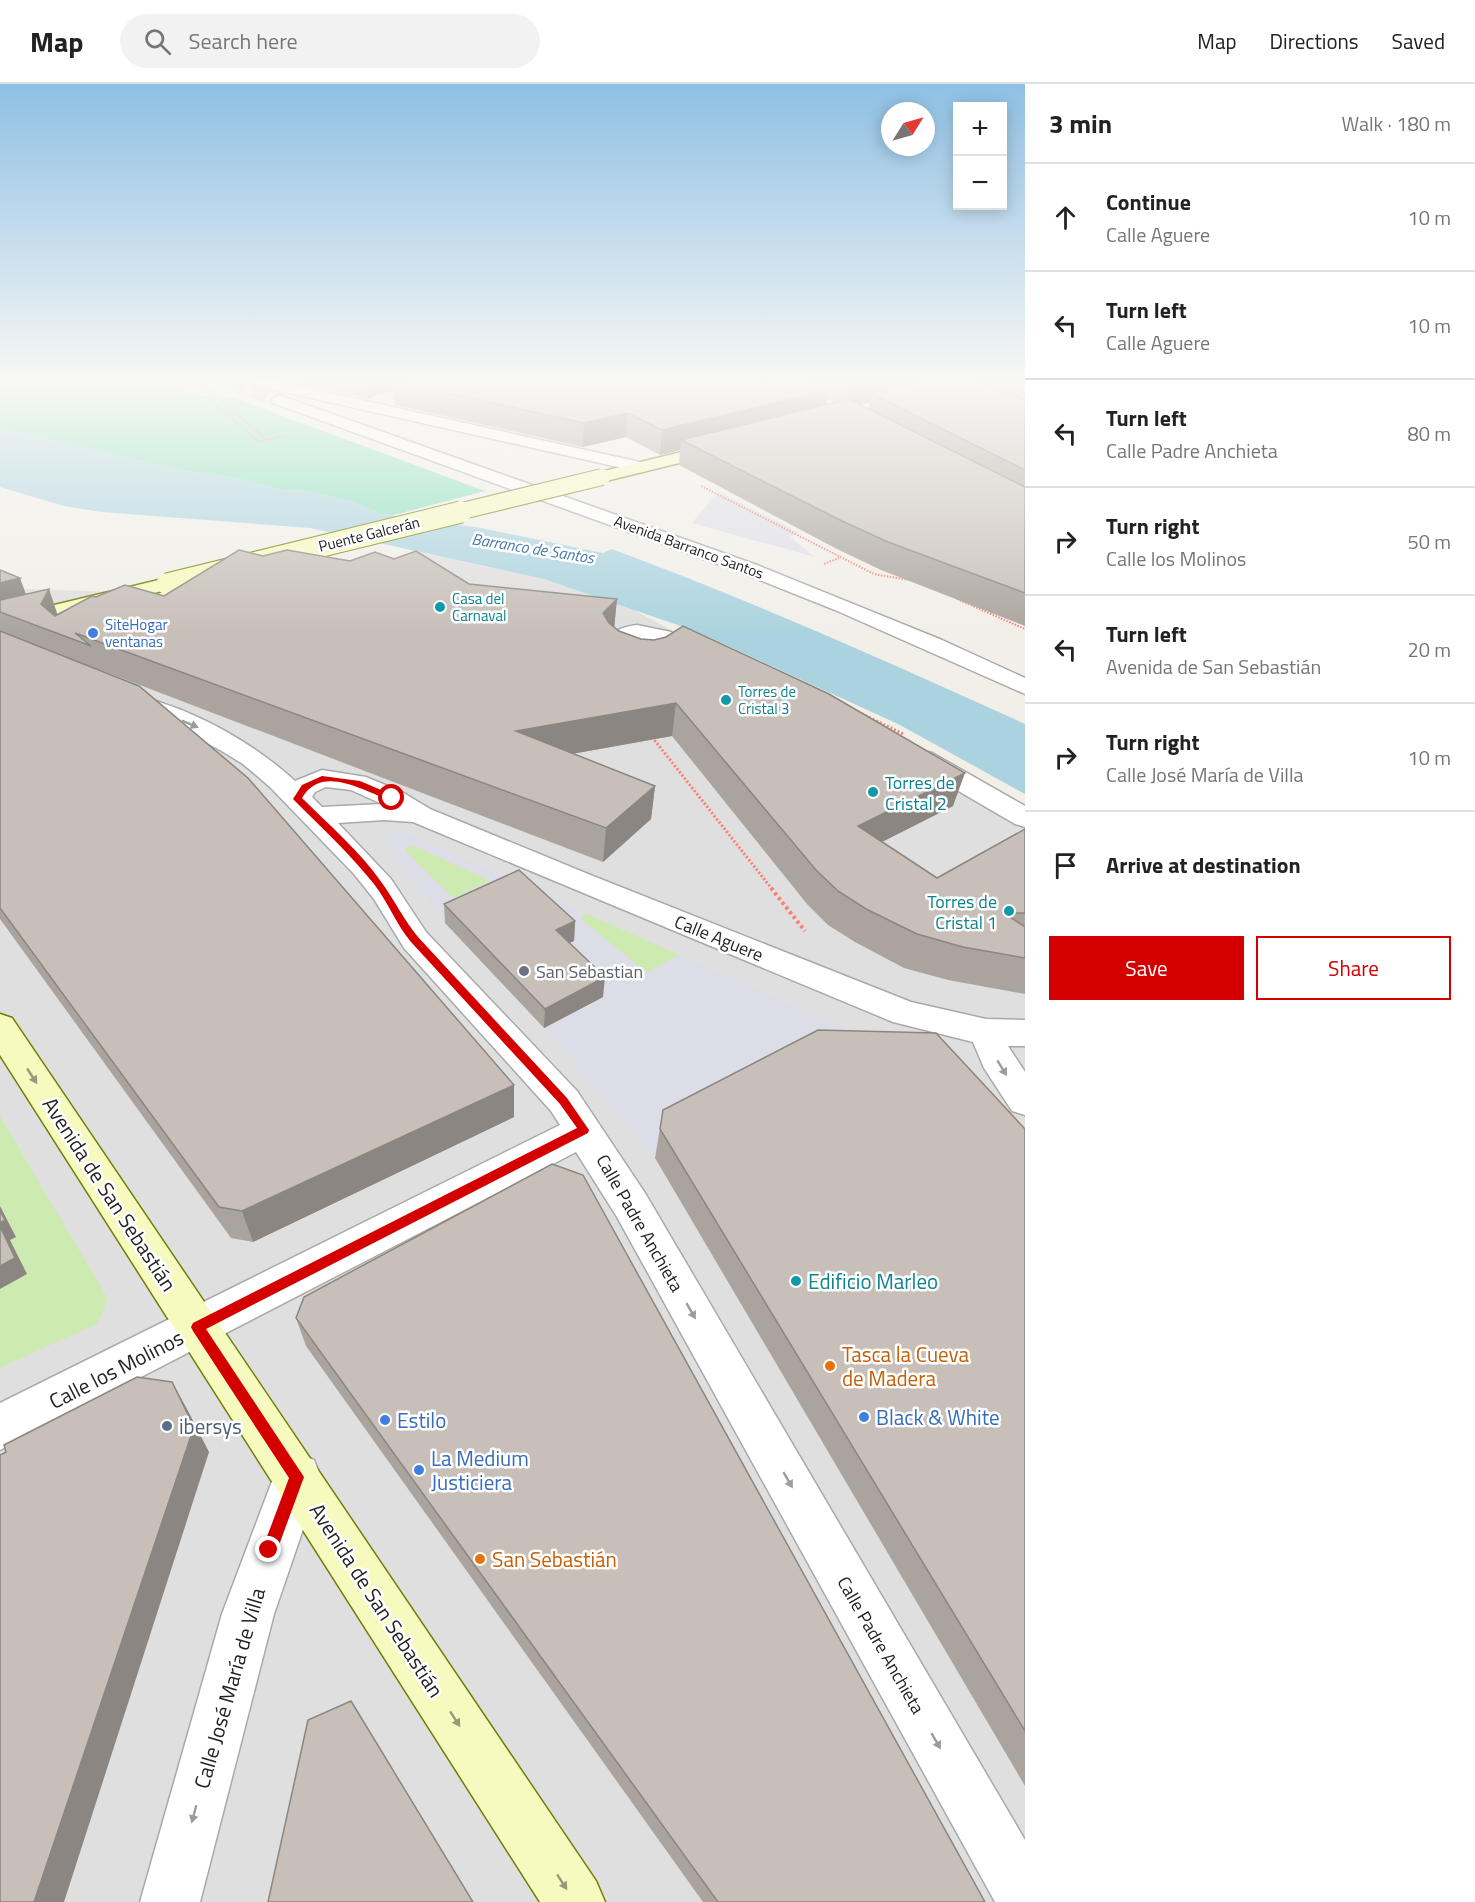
<!DOCTYPE html>
<html lang="en">
<head>
<meta charset="utf-8">
<style>
	:root { --surface:#fff; --page:#f2f2f2; --text:#222; --muted:#767676; --line:#e0e0e0; --accent:#d40000 }
	body { margin:0; font-family:"Titillium Web",sans-serif; background:var(--page); color:var(--text) }
	.controls { position:absolute; right:18px; top:18px; display:grid; overflow:hidden; border-radius:0px; box-shadow:0 3px 15px #0003 }
	.controls button { width:54px; height:54px; display:grid; place-items:center; padding:0; border:0; border-bottom:2px solid var(--line); background:var(--surface); color:var(--text); font:30px sans-serif }
	.compass { position:absolute; left:881px; top:18px; width:54px; height:54px; border-radius:50%; background:var(--surface); box-shadow:0 3px 15px #0003; rotate:53deg }
	.stop { position:absolute; width:18px; height:18px; margin:-14px; border:4px solid #d40000; border-radius:50%; background:#fff }
	.stop.end { background:#d40000; border-color:#fff; box-shadow:0 2px 6px #0008 }
	.list { margin:0; padding:0; list-style:none }
	h2 { display:flex; justify-content:space-between; align-items:center; height:78px; margin:0; padding:0 24px; font-size:26px }
	h2 small { font-size:20px; font-weight:400; color:var(--muted) }
	.list li { display:grid; grid-template-columns:39px 1fr auto; gap:18px; align-items:center; box-sizing:border-box; height:108px; padding:0 24px; border-top:2px solid var(--line) }
	.list b { display:block; font-size:22px; white-space:nowrap }
	.list p { margin:0; font-size:20px; white-space:nowrap; color:var(--muted) }
	.list em { font-size:20px; font-style:normal; color:var(--muted) }
	.actions { display:flex; gap:12px; padding:18px 24px }
	.actions a { flex:1; padding:14px 0; border:2px solid var(--accent); border-radius:0px; text-align:center; font-size:21px; color:var(--accent) }
	.actions .main { background:var(--accent); color:#fff }
	.icon { flex:none; width:33px; height:33px; fill:none; stroke:currentColor; stroke-width:2; stroke-linecap:round; stroke-linejoin:round }
	.map { position:relative; flex:none; width:1025px; height:1818px; overflow:hidden }
	header { display:flex; align-items:center; gap:36px; box-sizing:border-box; height:84px; padding:0 30px; background:var(--surface); border-bottom:2px solid var(--line) }
	header strong { font-size:28px }
	nav { display:flex; gap:33px; margin-inline-start:auto; font-size:21px }
	.search { width:420px; height:54px; background:var(--page); display:flex; align-items:center; gap:15px; box-sizing:border-box; padding:0 21px; border-radius:33px; color:var(--muted); font-size:22px }
	main { display:flex }
	aside { flex:1; background:var(--surface) }
	.map>svg:first-child { display:block }
</style>
</head>
<body>
<header>
<strong>Map</strong>
<div class="search"><svg class="icon" aria-label="search" viewBox="0 0 24 24"><circle cx="10" cy="10" r="6"/><path d="M15 15l6 6"/></svg>Search here</div>
<nav><a>Map</a><a>Directions</a><a>Saved</a></nav>
</header>
<main>
<div class="map">
<svg width="1025" height="1818" viewBox="0 0 1025 1818">
	<rect width="100%" height="100%" fill="#f2efe9"/>
	<path fill="#e0dfdf" d="M414 467 544 495 634 526 1025 736V1818H0V494L26 505 150 509 204 521 378 498Z"/>
	<g fill="#cdebb0">
		<path d="M413 761 491 797 453 814 404 766Z"/>
		<path d="M582 831H590L679 871 647 889 585 839 581 835Z"/>
		<path d="M0 1032 108 1215 98 1239 0 1284V1205L10 1156 16 1152 0 1122Z"/>
	</g>
	<path fill="#88e0be" d="M0 296H168L189 310 234 314 485 407 394 431 382 430 350 417 300 406 284 407 239 395 174 385 0 344Z"/>
	<g fill="#dddde8" fill-rule="evenodd">
		<path d="M720 408 799 449 790 453 815 473 692 439 716 410Z"/>
		<path d="M403 747 590 831H582L581 835 647 889 679 871 923 979 658 1054 655 1074 544 944 603 913 445 839 383 757 389 750ZM413 761 490 797 453 814 404 766Z"/>
	</g>
	<path fill="#aad3df" d="M0 344 174 385 239 395 284 407 300 406 350 417 382 430 481 444 603 469 612 465C752 517 889 578 1025 640V710L898 640 695 547 544 495 310 444 101 428 64 422 0 403Z"/>
	<g fill="none" stroke-linecap="round" stroke-linejoin="round">
		<path stroke="#c8c6c1" stroke-width="16" stroke-dasharray="16 8" stroke-linecap="butt" d="M230 296 279 316"/>
		<defs>
			<g id="street">
				<path d="M242 296H271L640 378 646 379 649 383 646 387 640 388 249 300Z"/>
				<path d="M279 311 757 481 942 556 1025 594V610L835 526 742 489 273 319 271 316Z"/>
				<path d="M637 541 671 548 682 562C669 594 616 591 603 560 612 547 621 543 637 541ZM637 555 655 558 659 563 653 569 638 570 625 560Z"/>
				<path d="M138 612C195 626 252 658 295 697L322 686 366 693 402 708 430 725 588 790 911 918 986 935 1025 936V962H1008L1025 988V1031L1012 1027 984 984 973 958 893 938 413 738 384 736 338 739 391 795 426 848 577 1007 645 1109 1025 1756V1818H995L617 1133 576 1068 0 1366V1319L560 1041 551 1027 404 864 374 815 354 790 270 703 243 680 220 666 182 646 129 624 126 619 129 614ZM326 703 351 706 382 720 322 723 312 713 315 708Z"/>
				<path d="M923 667 932 669 1025 722V743L1015 740 914 681 910 675 914 669Z"/>
				<path d="M297 1369 314 1376 321 1393 274 1530 200 1818H140L222 1530 280 1376Z"/>
			</g>
			<g id="secondary">
				<path d="M722 358 728 359 730 363 728 367 602 398 596 397 593 393 596 389Z"/>
				<path d="M167 494 174 496 177 500 174 504 0 548V534Z"/>
				<path d="M0 930 12 934 596 1797 605 1818H540L0 971Z"/>
			</g>
		</defs>
		<use href="#street" stroke="#a9a9a9" stroke-width="3"/>
		<use href="#secondary" stroke="#707d05" stroke-width="3"/>
		<g stroke="#fa8072" stroke-width="2" stroke-dasharray="1.5 1.5" stroke-linecap="butt">
			<path d="M180 296 198 308H212L223 312"/>
			<path d="M203 296V301L267 356 259 358 210 315"/>
			<path d="M267 356 285 352"/>
			<path d="M701 402 874 490 908 496"/>
			<path d="M824 480 839 474"/>
			<path d="M957 515 1025 545"/>
		</g>
		<g stroke="#fa8072" stroke-width="3" stroke-dasharray="2 2" stroke-linecap="butt">
			<path d="M858 628 903 650"/>
			<path d="M652 653 772 805"/>
		</g>
		<path stroke="#fa8072" stroke-width="4" stroke-dasharray="3 3" stroke-linecap="butt" d="M771 804 805 847"/>
		<use href="#street" fill="#fff" fill-rule="evenodd"/>
		<use href="#secondary" fill="#f7fabf" fill-rule="evenodd"/>
		<defs>
			<path id="secondary-bridge-far1" d="M454 429 602 393"/>
			<path id="secondary-bridge" d="M167 500 461 428"/>
		</defs>
		<use href="#secondary-bridge-far1" stroke="#707d05" stroke-width="18" stroke-linecap="butt"/>
		<use href="#secondary-bridge" stroke="#707d05" stroke-width="23" stroke-linecap="butt"/>
		<use href="#secondary-bridge-far1" stroke="#f7fabf" stroke-width="16"/>
		<use href="#secondary-bridge" stroke="#f7fabf" stroke-width="21"/>
	</g>
	<g fill="#aba49e" fill-rule="evenodd">
		<path d="M287 296H971L974 297V296H1025V542L881 486 835 464 679 381 680 366 660 371 626 353 583 363 395 321 394 307 375 311 368 315ZM828 315 835 318 827 321ZM870 318 868 325 860 321Z"/>
		<path d="M263 472 350 477 394 475 469 500 617 515 614 544 619 547 953 722 882 758 937 794 1025 745V910L948 896 904 884 855 858 828 841 807 820 672 652 572 670 655 702 651 735 603 778 98 585 514 1033 253 1158 231 1154 0 835V486L26 510 57 530 96 513 164 512Z"/>
		<path d="M444 820 575 837 574 857 569 859 603 913 544 944 445 839Z"/>
		<path d="M663 1026 1025 1045V1702L655 1074Z"/>
		<path d="M296 1234 985 1818H703L306 1262Z"/>
	</g>
	<g fill="#8b8681">
		<path d="M366 296H447L393 297 394 307 375 311 368 315Z"/>
		<path d="M870 296H928L872 310 870 318 847 324 852 301Z"/>
		<path d="M829 306 825 330 681 356 680 366 660 371 662 346Z"/>
		<path d="M628 329 626 353 583 363 584 339Z"/>
		<path d="M20 494 31 524 0 528V499Z"/>
		<path d="M49 505 59 535 41 520Z"/>
		<path d="M617 515 614 545 601 560 603 529Z"/>
		<path d="M676 619 672 652 515 680 516 647Z"/>
		<path d="M965 689 953 722 848 775 858 742Z"/>
		<path d="M655 702 651 735 603 778 606 744Z"/>
		<path d="M575 837 574 857 556 865V846Z"/>
		<path d="M605 893 603 913 544 944 545 925Z"/>
		<path d="M514 1001V1033L253 1158 242 1127Z"/>
		<path d="M0 1122 16 1153 10 1156 27 1190 0 1205Z"/>
		<path d="M172 1298 187 1325 209 1368 64 1818H34Z"/>
	</g>
	<g fill="#c7bfb8" stroke="#8b8681" stroke-width="1.5">
		<path d="M399 296H808L829 306 662 346 628 329 584 339 393 297Z"/>
		<path d="M843 296H870L852 301Z"/>
		<path d="M927 296H971L1025 316V386L872 310Z"/>
		<path d="M1010 296H1025V302Z"/>
		<path d="M849 315 1025 403V509L888 458 842 437 681 356Z"/>
		<path d="M239 466 263 472 287 466 350 477 375 468 394 475 416 467 469 500 617 515 603 529 609 539 619 547 641 555 654 556 666 553 683 542 829 610 965 689 858 742 937 794 1025 745V829H1004L1025 843V874L963 863 917 850 866 825 838 807 816 786 676 619 516 647 655 702 606 744 75 549 91 562 0 528V516L49 505 41 520 55 532 92 512 96 513 125 501 164 512Z"/>
		<path d="M0 486 20 494 0 499Z"/>
		<path d="M0 547 139 602 248 694 514 1001 242 1127 219 1123 0 824Z"/>
		<path d="M519 786 575 837 556 846 605 893 545 925 444 820Z"/>
		<path d="M818 946 936 949 1025 1045V1647L660 1045 663 1026Z"/>
		<path d="M552 1080 583 1091 985 1818H718L296 1234 304 1213Z"/>
		<path d="M0 1127 5 1136 0 1139Z"/>
		<path d="M0 1142 15 1174 0 1182Z"/>
		<path d="M137 1293 172 1298 194 1343 34 1818H0V1371L6 1368 4 1361Z"/>
		<path d="M351 1617 473 1818H268L308 1636Z"/>
	</g>
	<defs><path id="oneway-solid" d="M-6-.8H1V-3.2L6.5 0L1 3.2V.8H-6Z" transform="scale(1.5)"/></defs>
	<g fill="#9c9c9c">
		<use href="#oneway-solid" transform="translate(190 640) rotate(23)"/>
		<use href="#oneway-solid" transform="translate(1002 984) rotate(59)"/>
		<use href="#oneway-solid" transform="translate(691 1227) rotate(60)"/>
		<use href="#oneway-solid" transform="translate(788 1396) rotate(60)"/>
		<use href="#oneway-solid" transform="translate(936 1657) rotate(60)"/>
		<use href="#oneway-solid" transform="translate(194 1730) rotate(105)"/>
	</g>
	<g fill="#979978">
		<use href="#oneway-solid" transform="translate(32 992) rotate(57)"/>
		<use href="#oneway-solid" transform="translate(455 1635) rotate(57)"/>
		<use href="#oneway-solid" transform="translate(562 1798) rotate(57)"/>
	</g>
	<linearGradient id="sky" x2="0" y2="1"><stop stop-color="#8fc0e4"/><stop offset="0.54" stop-color="#f9f8f5"/><stop offset="1" stop-color="#f9f8f5" stop-opacity="0"/></linearGradient>
	<rect width="1025" height="551" fill="url(#sky)"/>
	<path fill="#d40000" d="M322 692 360 697 395 712 396 714 392 717C363 707 322 680 302 714 329 741 360 767 382 799 395 817 404 836 418 853L567 1014 589 1046 588 1049 206 1245 304 1393 275 1472 269 1474 264 1472 262 1466 289 1394 193 1247 191 1243 193 1239 577 1044 560 1020 411 858C396 840 388 818 374 800 350 770 322 744 294 716L293 715 302 701Z"/>
	<g fill="#0f9aa8" stroke="#fff" stroke-width="2">
		<circle cx="440" cy="523" r="6"/>
		<circle cx="726" cy="616" r="6"/>
		<circle cx="873" cy="708" r="6"/>
		<circle cx="1009" cy="827" r="6"/>
		<circle cx="796" cy="1197" r="6"/>
	</g>
	<g fill="#3f7fe0" stroke="#fff" stroke-width="2">
		<circle cx="93" cy="549" r="6"/>
		<circle cx="864" cy="1333" r="6"/>
		<circle cx="385" cy="1336" r="6"/>
		<circle cx="419" cy="1386" r="6"/>
	</g>
	<circle fill="#6b7280" stroke="#fff" stroke-width="2" cx="524" cy="887" r="6"/>
	<g fill="#e8710a" stroke="#fff" stroke-width="2">
		<circle cx="830" cy="1282" r="6"/>
		<circle cx="480" cy="1475" r="6"/>
	</g>
	<circle fill="#5c6f8a" stroke="#fff" stroke-width="2" cx="167" cy="1342" r="6"/>
	<g text-anchor="middle" dominant-baseline="central" stroke-width="5" stroke-linejoin="round" paint-order="stroke">
		<g font-size="15" fill="#222" stroke="#fff">
			<text transform="translate(369 450) rotate(-14)">Puente Galcerán</text>
			<text transform="translate(689 463) rotate(20)">Avenida Barranco Santos</text>
		</g>
		<g font-size="15" fill="#0d838f" stroke="#fff" text-anchor="start">
			<text x="452" y="514">Casa del<tspan x="452" dy="17">Carnaval</tspan></text>
			<text x="738" y="607">Torres de<tspan x="738" dy="17">Cristal 3</tspan></text>
		</g>
		<g font-size="15" fill="#366cbe" stroke="#fff" text-anchor="start">
			<text x="105" y="540">SiteHogar<tspan x="105" dy="17">ventanas</tspan></text>
		</g>
		<g font-size="16" font-style="italic" fill="#4a7aab" stroke="#fff">
			<text transform="translate(533 464) rotate(9)">Barranco de Santos</text>
		</g>
		<g font-size="18" fill="#0d838f" stroke="#fff" text-anchor="start">
			<text x="885" y="698">Torres de<tspan x="885" dy="21">Cristal 2</tspan></text>
			<text x="997" y="817" text-anchor="end">Torres de<tspan x="997" dy="21">Cristal 1</tspan></text>
		</g>
		<g font-size="18" fill="#222" stroke="#fff">
			<text transform="translate(719 854) rotate(22)">Calle Aguere</text>
			<text transform="translate(640 1139) rotate(60)">Calle Padre Anchieta</text>
			<text transform="translate(881 1561) rotate(60)">Calle Padre Anchieta</text>
		</g>
		<g font-size="18" fill="#5b616d" stroke="#fff" text-anchor="start">
			<text x="536" y="887">San Sebastian</text>
		</g>
		<g font-size="21" fill="#222" stroke="#fff">
			<text transform="translate(110 1110) rotate(57)">Avenida de San Sebastián</text>
			<text transform="translate(116 1285) rotate(-27)">Calle los Molinos</text>
			<text transform="translate(377 1516) rotate(57)">Avenida de San Sebastián</text>
			<text transform="translate(229 1604) rotate(-74)">Calle José María de Villa</text>
		</g>
		<g font-size="21" fill="#0d838f" stroke="#fff" text-anchor="start">
			<text x="808" y="1197">Edificio Marleo</text>
		</g>
		<g font-size="21" fill="#c56008" stroke="#fff" text-anchor="start">
			<text x="842" y="1270">Tasca la Cueva<tspan x="842" dy="24">de Madera</tspan></text>
			<text x="492" y="1475">San Sebastián</text>
		</g>
		<g font-size="21" fill="#366cbe" stroke="#fff" text-anchor="start">
			<text x="876" y="1333">Black &amp; White</text>
			<text x="397" y="1336">Estilo</text>
			<text x="431" y="1374">La Medium<tspan x="431" dy="24">Justiciera</tspan></text>
		</g>
		<g font-size="21" fill="#4e5e75" stroke="#fff" text-anchor="start">
			<text x="179" y="1342">ibersys</text>
		</g>
	</g>
</svg>
<div class="controls">
<button>+</button>
<button>−</button>
</div>
<svg class="compass" viewBox="-18 -18 36 36"><path d="M0-13l5 13h-10z" fill="#e53935"/><path d="M0 13l5-13h-10z" fill="#767676"/></svg>
<div class="stop" style="left:392px;top:714px"></div>
<div class="stop end" style="left:269px;top:1466px"></div>
</div>
<aside>
<h2>3 min<small>Walk · 180 m</small></h2>
<ul class="list">
<li><svg class="icon" aria-label="ahead" viewBox="0 0 24 24"><path d="M12 20V5M6 11l6-6 6 6"/></svg><div><b>Continue</b><p>Calle Aguere</p></div><em>10 m</em></li>
<li><svg class="icon" aria-label="left" viewBox="0 0 24 24"><path d="M17 20v-9H6M10 6l-5 5 5 5"/></svg><div><b>Turn left</b><p>Calle Aguere</p></div><em>10 m</em></li>
<li><svg class="icon" aria-label="left" viewBox="0 0 24 24"><path d="M17 20v-9H6M10 6l-5 5 5 5"/></svg><div><b>Turn left</b><p>Calle Padre Anchieta</p></div><em>80 m</em></li>
<li><svg class="icon" aria-label="right" viewBox="0 0 24 24"><path d="M7 20v-9h11M14 6l5 5-5 5"/></svg><div><b>Turn right</b><p>Calle los Molinos</p></div><em>50 m</em></li>
<li><svg class="icon" aria-label="left" viewBox="0 0 24 24"><path d="M17 20v-9H6M10 6l-5 5 5 5"/></svg><div><b>Turn left</b><p>Avenida de San Sebastián</p></div><em>20 m</em></li>
<li><svg class="icon" aria-label="right" viewBox="0 0 24 24"><path d="M7 20v-9h11M14 6l5 5-5 5"/></svg><div><b>Turn right</b><p>Calle José María de Villa</p></div><em>10 m</em></li>
<li><svg class="icon" aria-label="arrive" viewBox="0 0 24 24"><path d="M6 21V4h12l-3 4 3 4H6"/></svg><div><b>Arrive at destination</b></div></li>
</ul>
<div class="actions"><a class="main">Save</a><a>Share</a></div>
</aside>
</main>
</body>
</html>
